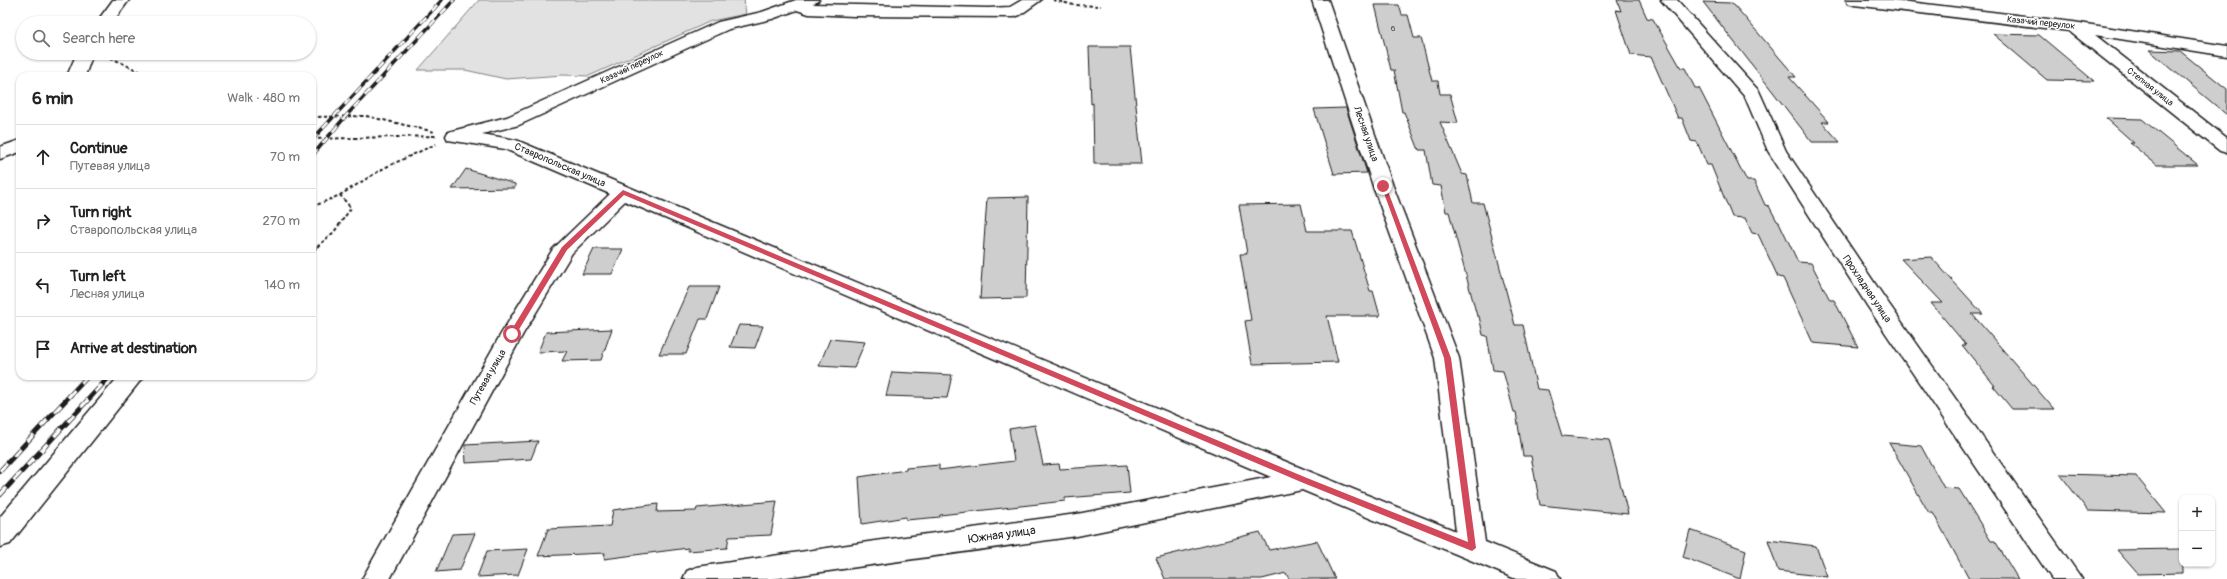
<!DOCTYPE html>
<html lang="en">
<head>
<meta charset="utf-8">
<style>
	:root { --surface:#fff; --page:#f2f2f2; --text:#222; --muted:#767676; --line:#e0e0e0 }
	body { margin:0; font-family:Pangolin,sans-serif; background:var(--page); color:var(--text) }
	.controls { position:absolute; right:12px; bottom:12px; display:grid; overflow:hidden; border-radius:8px; box-shadow:0 1px 3px #0004 }
	.controls button { width:36px; height:36px; display:grid; place-items:center; padding:0; border:0; border-bottom:1px solid var(--line); background:var(--surface); color:var(--text); font:20px sans-serif }
	.stop { position:absolute; width:12px; height:12px; margin:-9px; border:3px solid #d1495b; border-radius:50%; background:#fff }
	.stop.end { background:#d1495b; border-color:#fff; box-shadow:0 1px 4px #0008 }
	.list { margin:0; padding:0; list-style:none }
	h2 { display:flex; justify-content:space-between; align-items:center; height:52px; margin:0; padding:0 16px; font-size:17px }
	h2 small { font-size:13px; font-weight:400; color:var(--muted) }
	.list li { display:grid; grid-template-columns:26px 1fr auto; gap:12px; align-items:center; box-sizing:border-box; height:64px; padding:0 16px; border-top:1px solid var(--line) }
	.list b { display:block; font-size:15px; white-space:nowrap }
	.list p { margin:0; font-size:13px; white-space:nowrap; color:var(--muted) }
	.list em { font-size:13px; font-style:normal; color:var(--muted) }
	.icon { flex:none; width:22px; height:22px; fill:none; stroke:currentColor; stroke-width:2; stroke-linecap:round; stroke-linejoin:round }
	.map { position:relative; flex:none; width:2227px; height:579px; overflow:hidden }
	.search { position:absolute; background:var(--surface); box-shadow:0 1px 3px #0004; left:16px; top:16px; width:300px; height:44px; display:flex; align-items:center; gap:10px; box-sizing:border-box; padding:0 14px; border-radius:22px; color:var(--muted); font-size:15px }
	.panel { position:absolute; background:var(--surface); box-shadow:0 1px 3px #0004; left:16px; top:72px; width:300px; height:308px; border-radius:12px }
	.map>svg:first-child { display:block }
</style>
</head>
<body>
<div class="map">
<svg width="2227" height="579" viewBox="0 0 2227 579">
	<rect width="100%" height="100%" fill="#fff"/>
	<filter id="ink" filterUnits="userSpaceOnUse"><feTurbulence type="fractalNoise" baseFrequency=".025" numOctaves="2"/><feDisplacementMap in="SourceGraphic" scale="8" xChannelSelector="R" yChannelSelector="G"/><feConvolveMatrix kernelMatrix="1 2 1 2 8 2 1 2 1" color-interpolation-filters="sRGB"/></filter>
	<g filter="url(#ink)">
		<path fill="#e2e2e2" stroke="#7f7f7f" d="M479 0H744L746 14 711 21 589 76 563 75 506 79 465 70H418Z"/>
		<g fill="#cecece" stroke="#1c1c1c">
			<path d="M1617 0H1639L1647 18 1653 19 1681 68H1685L1695 88H1699L1747 181H1754L1765 205 1769 206 1777 221 1779 222 1798 262 1811 263 1830 300H1834L1858 347 1813 343 1783 278 1778 277 1758 234 1752 233 1745 218 1732 217 1711 165H1707L1697 142 1691 141 1682 118H1678L1651 57 1631 55 1616 10 1621 11Z"/>
			<path d="M1703 2 1730 3 1735 6 1796 77H1789L1829 122H1822L1840 142H1812Z"/>
			<path d="M1375 5H1399L1402 15H1408L1414 38H1421L1432 81H1438L1440 94H1450L1458 123 1440 122 1462 174 1467 175 1473 203H1483L1515 325H1523L1537 389 1548 390 1562 436 1609 440 1628 514 1540 505 1531 456H1523L1516 412H1514L1503 371 1493 370 1487 336 1483 335 1479 316H1477L1449 212H1446L1441 186 1432 185 1426 150H1419L1404 112H1402L1394 70H1391Z"/>
			<path d="M1993 34 2039 35 2094 81 2047 80Z"/>
			<path d="M1089 47H1130L1142 164H1094L1093 103 1091 104Z"/>
			<path d="M2149 50 2180 51 2227 89V115Z"/>
			<path d="M1346 108 1367 173 1334 174 1314 109Z"/>
			<path d="M2106 118 2142 119 2198 165H2157L2130 143H2134Z"/>
			<path d="M466 169 515 184V188L452 189Z"/>
			<path d="M1028 197 1026 298 980 299 987 198Z"/>
			<path d="M1301 204 1307 231H1352L1370 291H1373L1380 316H1327L1338 362 1252 364 1245 321 1251 320 1240 254H1247L1239 205Z"/>
			<path d="M594 249H623L612 274H582Z"/>
			<path d="M1931 257 1983 314H1972L2054 409H2012L1993 386H1995L1962 345H1966L1931 303H1943L1901 259Z"/>
			<path d="M689 287H719L707 319H700L686 354H659Z"/>
			<path d="M739 325 763 326 755 348 730 347Z"/>
			<path d="M612 329 601 360 562 361 567 351 538 352 546 332Z"/>
			<path d="M830 339 865 342 854 368 819 366Z"/>
			<path d="M892 372 952 375 947 398 886 396Z"/>
			<path d="M1035 425 1043 465 1059 464 1060 469 1127 465 1130 493 1065 498V501L940 515V517L906 520V517L862 524 859 477 906 470V468L939 465V470L1014 461 1009 429Z"/>
			<path d="M538 441 531 459 466 463 465 445Z"/>
			<path d="M1889 443 1921 446 1944 488 1959 489 1991 541H1995L2018 579H1969L1933 513H1929Z"/>
			<path d="M2060 474 2136 476 2166 513 2088 511Z"/>
			<path d="M777 501 771 535 729 537 727 548 688 551V548L604 559 605 553 538 556 548 529 610 526 613 510 658 504 657 512 696 511 697 508Z"/>
			<path d="M1690 530 1746 550 1740 579 1683 557Z"/>
			<path d="M1260 532 1269 550 1317 541 1335 579H1289L1286 573 1262 579H1165L1156 558Z"/>
			<path d="M475 533 460 570 436 572 452 534Z"/>
			<path d="M1768 540 1816 546 1827 577 1778 571Z"/>
			<path d="M528 549 518 575 477 577 487 551Z"/>
			<path d="M2182 549V573L2138 574 2117 550Z"/>
		</g>
		<g fill="none" stroke-linecap="round" stroke-linejoin="round">
			<defs>
				<g id="minor">
					<path d="M796 0H819L813 4 988 8 1010 7 1022 0H1041L1020 15 1014 17 854 16 809 14 797 10 772 19 729 29 519 125 482 134 516 140 1313 473 1456 531 1435 358 1373 186 1312 0H1328L1393 186 1459 358 1485 542 1556 571 1560 579H1516L1302 490 1077 536 772 579H683L687 571 697 567 875 541 1077 514 1271 477 625 201 572 253 523 334 390 579H362L501 334 553 249 610 194 505 149 448 140 446 136 448 132 507 117 718 22 762 12Z"/>
					<path d="M1661 0H1677L1759 91 1786 151 1884 297 2082 579H2052L1868 307 1768 151 1745 97Z"/>
					<path d="M1846 0H1892L2073 22 2227 46V56L2095 35 2227 138V153L2220 151 2069 31 1854 5 1848 3Z"/>
					<path d="M119 376H144L10 544 0 547V517Z"/>
				</g>
				<g id="major">
					<path d="M113 0H129L112 23H96Z"/>
					<path d="M77 53H93L85 76H67Z"/>
					<path d="M20 140V152L0 159V147Z"/>
				</g>
			</defs>
			<use href="#minor" stroke="#1c1c1c" stroke-width="3"/>
			<use href="#major" stroke="#1c1c1c" stroke-width="3"/>
			<g stroke="#1c1c1c" stroke-width="2" stroke-dasharray="3.5 2.5" stroke-linecap="butt">
				<path d="M1053 0 1074 5 1101 6"/>
				<path d="M105 55 149 76"/>
				<path d="M312 117 366 116 435 132"/>
				<path d="M312 139 437 136"/>
				<path d="M312 207 340 195 384 168 436 144"/>
				<path d="M317 247 334 232 351 208 340 195"/>
			</g>
			<path stroke="#1c1c1c" stroke-width="3" stroke-dasharray="4.5 3.5" stroke-linecap="butt" d="M312 250 319 246"/>
			<use href="#minor" fill="#fff" fill-rule="evenodd"/>
			<use href="#major" fill="#fff" fill-rule="evenodd"/>
			<defs>
				<g id="rail-far1">
					<path d="M312 140 442 0"/>
					<path d="M312 156 345 117 454 0"/>
				</g>
				<g id="rail">
					<path d="M0 471 88 376"/>
					<path d="M0 495 110 376"/>
				</g>
			</defs>
			<use href="#rail-far1" stroke="#1c1c1c" stroke-width="3.5"/>
			<use href="#rail" stroke="#1c1c1c" stroke-width="5"/>
			<use href="#rail-far1" stroke="#fff" stroke-width="2.5" stroke-dasharray="8" stroke-linecap="butt"/>
			<use href="#rail" stroke="#fff" stroke-width="3.5" stroke-dasharray="10" stroke-linecap="butt"/>
		</g>
	</g>
	<path fill="#d1495b" d="M1381 185 1386 186 1451 358 1476 548 1472 551 1301 482 624 195 567 250 515 336 509 334 562 247 623 190 1307 478 1468 542 1444 358Z"/>
	<g text-anchor="middle" dominant-baseline="central" stroke-width="3" stroke-linejoin="round" paint-order="stroke">
		<g font-size="8" fill="#484848">
			<text x="1393" y="28">6</text>
		</g>
		<g font-size="9" fill="#1c1c1c" stroke="#fff">
			<text transform="translate(2041 23) rotate(6)">Казачий переулок</text>
			<text transform="translate(632 67) rotate(-25)">Казачий переулок</text>
			<text transform="translate(2150 87) rotate(38)">Степная улица</text>
		</g>
		<g font-size="10" fill="#1c1c1c" stroke="#fff">
			<text transform="translate(1366 134) rotate(71)">Лесная улица</text>
			<text transform="translate(560 165) rotate(23)">Ставропольская улица</text>
			<text transform="translate(1867 289) rotate(56)">Прохладная улица</text>
			<text transform="translate(488 377) rotate(-60)">Путевая улица</text>
		</g>
		<g font-size="12" fill="#1c1c1c" stroke="#fff">
			<text transform="translate(1002 535) rotate(-8)">Южная улица</text>
		</g>
	</g>
</svg>
<div class="controls">
<button>+</button>
<button>−</button>
</div>
<div class="stop" style="left:512px;top:334px"></div>
<div class="stop end" style="left:1383px;top:186px"></div>
<div class="search"><svg class="icon" aria-label="search" viewBox="0 0 24 24"><circle cx="10" cy="10" r="6"/><path d="M15 15l6 6"/></svg>Search here</div>
<section class="panel">
<h2>6 min<small>Walk · 480 m</small></h2>
<ul class="list">
<li><svg class="icon" aria-label="ahead" viewBox="0 0 24 24"><path d="M12 20V5M6 11l6-6 6 6"/></svg><div><b>Continue</b><p>Путевая улица</p></div><em>70 m</em></li>
<li><svg class="icon" aria-label="right" viewBox="0 0 24 24"><path d="M7 20v-9h11M14 6l5 5-5 5"/></svg><div><b>Turn right</b><p>Ставропольская улица</p></div><em>270 m</em></li>
<li><svg class="icon" aria-label="left" viewBox="0 0 24 24"><path d="M17 20v-9H6M10 6l-5 5 5 5"/></svg><div><b>Turn left</b><p>Лесная улица</p></div><em>140 m</em></li>
<li><svg class="icon" aria-label="arrive" viewBox="0 0 24 24"><path d="M6 21V4h12l-3 4 3 4H6"/></svg><div><b>Arrive at destination</b></div></li>
</ul>
</section>
</div>
</body>
</html>
